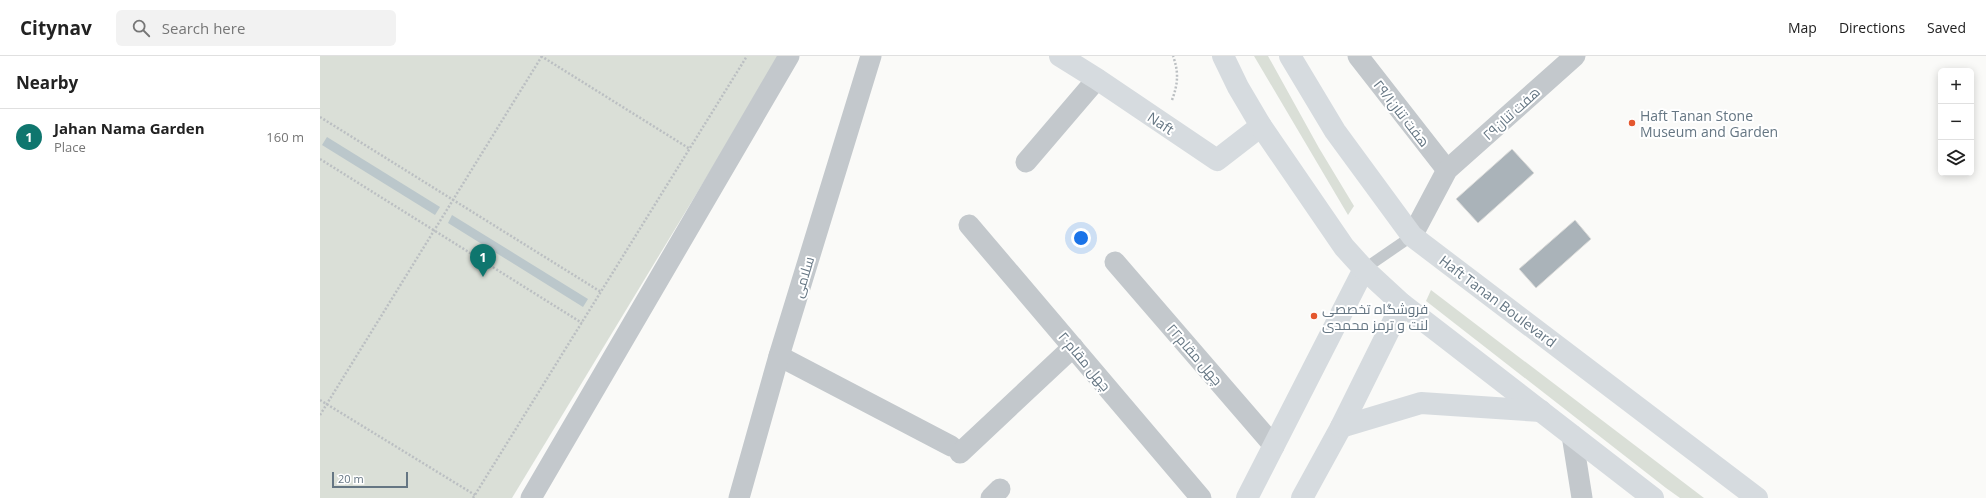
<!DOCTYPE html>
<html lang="en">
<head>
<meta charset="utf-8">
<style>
	:root { --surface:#fff; --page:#f2f2f2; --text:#222; --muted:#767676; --line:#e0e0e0; --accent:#0f766e }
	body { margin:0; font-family:"Open Sans",Cairo,sans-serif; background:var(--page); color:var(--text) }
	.controls { position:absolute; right:12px; top:12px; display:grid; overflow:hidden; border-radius:6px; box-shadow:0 2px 10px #0003 }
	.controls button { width:36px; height:36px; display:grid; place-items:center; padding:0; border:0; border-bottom:1px solid var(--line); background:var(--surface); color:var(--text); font:20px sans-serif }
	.scale { position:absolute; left:12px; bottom:10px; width:76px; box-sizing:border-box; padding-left:4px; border:2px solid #657683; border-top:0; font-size:11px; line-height:14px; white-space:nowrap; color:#657683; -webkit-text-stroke:3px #fff; paint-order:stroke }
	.you { position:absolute; left:761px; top:182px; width:14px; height:14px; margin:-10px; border:3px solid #fff; border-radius:50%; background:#1a73e8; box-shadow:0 0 0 6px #1a73e833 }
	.badge { display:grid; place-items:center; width:26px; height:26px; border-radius:50%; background:var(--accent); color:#fff; font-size:13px; font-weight:700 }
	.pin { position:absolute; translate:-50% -33px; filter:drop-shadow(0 1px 2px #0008) }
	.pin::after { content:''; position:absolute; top:21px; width:14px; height:12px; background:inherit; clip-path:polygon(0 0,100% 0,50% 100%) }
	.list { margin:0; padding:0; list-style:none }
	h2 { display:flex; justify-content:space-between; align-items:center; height:52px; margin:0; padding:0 16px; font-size:17px }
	h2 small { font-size:13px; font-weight:400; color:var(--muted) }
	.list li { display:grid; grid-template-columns:26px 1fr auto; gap:12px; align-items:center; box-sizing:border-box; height:56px; padding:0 16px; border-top:1px solid var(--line) }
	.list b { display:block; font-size:15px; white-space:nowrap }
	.list p { margin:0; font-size:13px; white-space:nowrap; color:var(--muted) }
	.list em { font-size:13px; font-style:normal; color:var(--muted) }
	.icon { flex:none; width:22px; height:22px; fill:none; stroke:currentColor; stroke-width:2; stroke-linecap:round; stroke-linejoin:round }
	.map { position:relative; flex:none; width:1666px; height:442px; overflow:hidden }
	header { display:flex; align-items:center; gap:24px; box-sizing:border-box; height:56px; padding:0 20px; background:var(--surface); border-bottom:1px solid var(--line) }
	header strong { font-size:19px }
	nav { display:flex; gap:22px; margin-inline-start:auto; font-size:14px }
	.search { width:280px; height:36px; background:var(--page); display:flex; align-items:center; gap:10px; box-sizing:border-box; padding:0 14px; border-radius:6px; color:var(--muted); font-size:15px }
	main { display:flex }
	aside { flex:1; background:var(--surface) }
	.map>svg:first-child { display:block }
</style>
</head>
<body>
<header>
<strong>Citynav</strong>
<div class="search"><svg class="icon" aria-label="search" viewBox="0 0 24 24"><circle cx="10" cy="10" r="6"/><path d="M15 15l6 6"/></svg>Search here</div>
<nav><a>Map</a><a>Directions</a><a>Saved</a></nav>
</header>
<main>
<aside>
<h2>Nearby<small></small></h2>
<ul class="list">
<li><span class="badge">1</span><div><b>Jahan Nama Garden</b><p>Place</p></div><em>160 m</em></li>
</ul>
</aside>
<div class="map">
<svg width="1666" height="442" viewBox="0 0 1666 442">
	<rect width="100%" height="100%" fill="#fafaf8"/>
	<g fill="#dadfd7">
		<path d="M0 0H460L192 442H0Z"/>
		<path d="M934 0H948L999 92 1034 150 1028 159Z"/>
		<path d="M1111 234 1384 442H1360L1346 432 1106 245Z"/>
	</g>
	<g fill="#bbc7cb">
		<path d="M7 81 120 151 115 159 2 89Z"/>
		<path d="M132 159 268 243 263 251 128 167Z"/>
	</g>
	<g fill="#aab3b9" stroke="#dcdcda">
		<path d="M1192 93 1214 117 1158 167 1136 143Z"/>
		<path d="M1255 164 1271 183 1216 232 1199 213Z"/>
	</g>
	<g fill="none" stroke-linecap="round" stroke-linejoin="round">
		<g stroke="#bbbfc2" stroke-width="2.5" stroke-dasharray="2 2" stroke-linecap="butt">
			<path d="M221 0 370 93"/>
			<path d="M852 44C858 28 859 16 853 0"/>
			<path d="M0 61 281 236"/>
			<path d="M0 103 262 267"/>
			<path d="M0 344 155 439"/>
			<path d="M0 359 222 0"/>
			<path d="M153 442 427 0"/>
		</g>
		<path stroke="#c3c8cc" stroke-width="11" d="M1044 213 1092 180"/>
		<g stroke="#c3c8cc" stroke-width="21">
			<path d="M1038 0 1127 114"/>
			<path d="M706 106 777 23"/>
			<path d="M649 169 881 442"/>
			<path d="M1092 180 1127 114 1255 0"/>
			<path d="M795 206 954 390"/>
			<path d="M459 300 631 390"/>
			<path d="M1252 379 1262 442"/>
			<path d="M640 397 753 291"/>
			<path d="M211 442 469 0"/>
			<path d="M419 442 459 300 551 0"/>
			<path d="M671 442 680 433"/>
		</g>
		<g stroke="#d6dbdf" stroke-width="22">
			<path d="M740 0 777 23 897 104 941 70"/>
			<path d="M927 442 1044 213"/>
			<path d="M982 442 1021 371 1082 248"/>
		</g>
		<g stroke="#d6dbdf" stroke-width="22">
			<path d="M903 0 918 31 941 70 1024 191 1044 213 1082 248 1121 278 1333 442"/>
			<path d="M970 0 1015 75 1092 180 1437 442"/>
			<path d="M1021 371 1101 347 1221 355"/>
		</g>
	</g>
	<g fill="#e4572e" stroke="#fff" stroke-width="1.5">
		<circle cx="1312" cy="67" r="4"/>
		<circle cx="994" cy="260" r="4"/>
	</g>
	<g text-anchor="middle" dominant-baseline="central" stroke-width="4" stroke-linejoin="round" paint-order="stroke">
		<g font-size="14" fill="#657683" stroke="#fff">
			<text transform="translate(1082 57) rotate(52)">۲۹/۱هفت تنان</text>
			<text transform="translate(1191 57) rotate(-42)">هفت تنان۲۹</text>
			<text transform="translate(841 67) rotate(34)">Naft</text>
			<text transform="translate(483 221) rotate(-73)">سلامی</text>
			<text transform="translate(1178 245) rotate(37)">Haft Tanan Boulevard</text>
			<text transform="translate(875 298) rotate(49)">چهل مقام۲۲</text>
			<text transform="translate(765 305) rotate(50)">چهل مقام۲۰</text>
		</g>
		<g font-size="14" fill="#657683" stroke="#fff" text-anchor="start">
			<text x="1320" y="59">Haft Tanan Stone<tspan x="1320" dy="16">Museum and Garden</tspan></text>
			<text x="1002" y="252">فروشگاه تخصصی<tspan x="1002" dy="16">لنت و ترمز محمدی</tspan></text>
		</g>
	</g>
</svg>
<div class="controls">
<button>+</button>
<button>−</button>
<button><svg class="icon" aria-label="layers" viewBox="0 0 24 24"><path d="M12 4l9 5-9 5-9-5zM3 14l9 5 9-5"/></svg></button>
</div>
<div class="scale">20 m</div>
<div class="you"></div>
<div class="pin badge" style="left:163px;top:221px">1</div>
</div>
</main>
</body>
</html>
